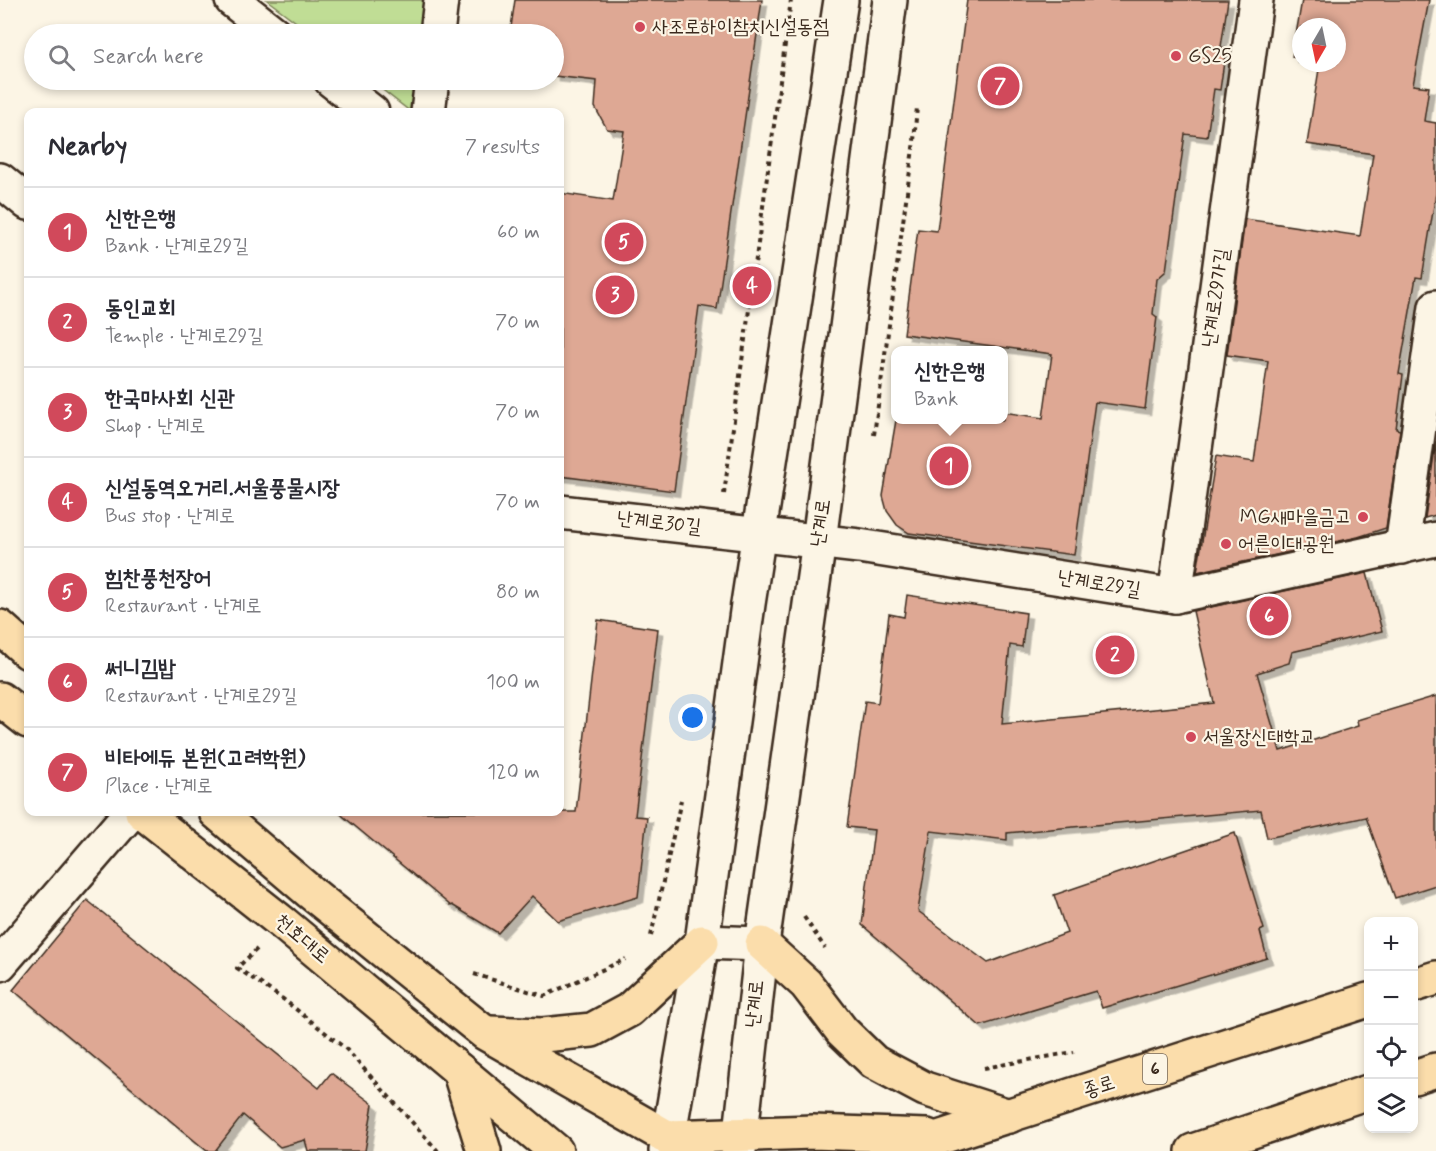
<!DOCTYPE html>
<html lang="en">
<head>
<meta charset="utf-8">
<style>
	:root { --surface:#fff; --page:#f7f7f7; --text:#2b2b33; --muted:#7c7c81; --line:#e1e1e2; --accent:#d1495b }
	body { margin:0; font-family:Mynerve,"Poor Story",sans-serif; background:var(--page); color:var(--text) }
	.controls { position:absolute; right:18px; bottom:18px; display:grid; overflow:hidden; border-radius:12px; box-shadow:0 3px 9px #0003 }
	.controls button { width:54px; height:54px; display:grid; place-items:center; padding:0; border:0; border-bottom:2px solid var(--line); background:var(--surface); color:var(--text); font:30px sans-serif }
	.compass { position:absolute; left:1292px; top:18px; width:54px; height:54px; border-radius:50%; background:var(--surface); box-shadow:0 3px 9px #0003; rotate:189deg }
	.you { position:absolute; left:693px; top:718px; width:21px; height:21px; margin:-15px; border:4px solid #fff; border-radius:50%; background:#1a73e8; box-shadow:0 0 0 9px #1a73e833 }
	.badge { display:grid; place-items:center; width:39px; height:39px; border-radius:50%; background:var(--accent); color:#fff; font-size:20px; font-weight:700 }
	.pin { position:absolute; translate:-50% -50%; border:3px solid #fff; box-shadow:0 2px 6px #0006 }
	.popup { position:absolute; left:891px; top:346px; width:117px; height:78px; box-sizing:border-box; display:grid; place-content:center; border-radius:12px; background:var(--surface); filter:drop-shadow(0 2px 4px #0005); font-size:20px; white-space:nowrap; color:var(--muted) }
	.popup b { font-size:22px; color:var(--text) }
	.popup::after { content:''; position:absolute; left:50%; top:100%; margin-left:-12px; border:12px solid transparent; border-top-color:var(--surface) }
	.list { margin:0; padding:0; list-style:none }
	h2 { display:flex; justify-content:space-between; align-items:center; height:78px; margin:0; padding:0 24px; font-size:26px }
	h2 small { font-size:20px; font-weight:400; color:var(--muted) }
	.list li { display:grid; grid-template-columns:39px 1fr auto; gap:18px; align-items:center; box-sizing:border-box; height:90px; padding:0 24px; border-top:2px solid var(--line) }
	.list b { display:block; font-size:22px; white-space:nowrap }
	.list p { margin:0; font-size:20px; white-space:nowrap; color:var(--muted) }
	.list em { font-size:20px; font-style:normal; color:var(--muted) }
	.icon { flex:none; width:33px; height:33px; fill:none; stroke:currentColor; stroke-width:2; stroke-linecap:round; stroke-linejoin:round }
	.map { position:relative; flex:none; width:1436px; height:1151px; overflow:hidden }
	.search { position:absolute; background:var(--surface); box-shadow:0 3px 9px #0003; left:24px; top:24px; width:540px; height:66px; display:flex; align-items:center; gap:15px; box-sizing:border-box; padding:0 21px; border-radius:33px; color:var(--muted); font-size:22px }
	.panel { position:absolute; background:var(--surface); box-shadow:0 3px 9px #0003; left:24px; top:108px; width:540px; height:708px; border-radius:12px }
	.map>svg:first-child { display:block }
</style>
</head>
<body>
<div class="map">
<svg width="1436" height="1151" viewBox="0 0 1436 1151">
	<defs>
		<filter id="shadow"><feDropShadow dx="5.5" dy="5.5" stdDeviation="0" flood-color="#0004"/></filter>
	</defs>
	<rect width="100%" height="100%" fill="#fcf5e5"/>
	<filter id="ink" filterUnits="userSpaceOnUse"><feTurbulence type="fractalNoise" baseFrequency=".0167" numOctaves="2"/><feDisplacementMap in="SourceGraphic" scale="12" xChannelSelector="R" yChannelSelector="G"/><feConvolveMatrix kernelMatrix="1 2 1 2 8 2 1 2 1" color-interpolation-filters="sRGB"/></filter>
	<g filter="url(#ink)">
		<g fill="#c0dd95" stroke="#7e845a" stroke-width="1.5">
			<path d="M267 0H425L421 34H312Z"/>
			<path d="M370 80H415L411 112Z"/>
		</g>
		<g fill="#dea894" stroke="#3b2a1e" stroke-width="1.5" filter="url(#shadow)">
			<path d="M515 0H762L717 309 699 306 674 491 560 476V193L613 201 624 131 607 129 595 107 597 81 554 76V34H510Z"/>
			<path d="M967 0H1228L1221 47 1226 48 1220 90 1214 89 1207 137 1185 134 1166 271 1157 279 1153 314 1157 317 1145 409 1095 402 1074 555 909 533 897 525 887 511 883 496 896 420H1003V412L1043 418 1052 354 904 334 918 229 937 231Z"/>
			<path d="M1302 0H1429L1413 85 1429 87 1424 121 1436 123V193L1422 278 1416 277 1399 374 1403 375 1396 429 1400 430 1386 528 1358 537 1197 572 1216 456 1254 462 1268 361 1227 355 1245 219 1360 236 1373 154 1307 144 1320 63H1337V27H1301V58L1292 57Z"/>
			<path d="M1436 441V515L1425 518Z"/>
			<path d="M1367 573 1382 631 1292 652 1289 663 1257 673 1280 751 1358 726 1357 720 1436 696V885L1395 898 1366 817 1267 838 1261 810 1007 833V840L931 831 918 911 988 963 1067 933 1054 895 1235 833 1264 929 1260 931 1267 958 1102 1008 1096 991 980 1026 862 925 874 830 847 827 865 701 878 703 889 614 904 617 907 595 1026 613 1022 647 1010 645 1002 724 1214 703 1193 611Z"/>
			<path d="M598 620 658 629 635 816 647 817 638 897 558 921 532 896 498 933 452 905 451 906 338 812H576Z"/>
			<path d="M87 900 319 1088 331 1073 373 1104 365 1151H308L305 1140 280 1147 243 1115 215 1151H207L13 990Z"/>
		</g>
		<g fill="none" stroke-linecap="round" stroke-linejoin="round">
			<defs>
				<g id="street">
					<path d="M232 0 275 34"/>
					<path d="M437 34 441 0"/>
					<path d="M331 80 372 112"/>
					<path d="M428 112 432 80"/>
					<path d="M0 180 28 203"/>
					<path d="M560 512 859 546 1175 596 1436 539"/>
					<path d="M1402 547 1436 307"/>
					<path d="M1175 596 1256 0"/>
					<path d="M0 964 131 812"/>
				</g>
				<g id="secondary">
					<path d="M702 942 762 944"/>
					<path d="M666 1151 702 942 748 604 841 0"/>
					<path d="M739 1151 762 944 819 541 890 0"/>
				</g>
				<g id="primary">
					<path d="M0 627 28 652"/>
					<path d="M0 699 28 721"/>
					<path d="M142 812 284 924 556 1151"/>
					<path d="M216 812 310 892 485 1033 667 1137 680 1151"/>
					<path d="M762 944 806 984 842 1031 874 1062 925 1089 1009 1116"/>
					<path d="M1414 985 1436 978"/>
					<path d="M490 1033 543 1035 592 1030 629 1010 702 942"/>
					<path d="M459 1070 484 1151"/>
					<path d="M1414 1077 1436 1070"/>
					<path d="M667 1137 813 1132 927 1136"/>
					<path d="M898 1151 1368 1000"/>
					<path d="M1193 1151 1368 1092"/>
				</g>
			</defs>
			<use href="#street" stroke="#3b2a1e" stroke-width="38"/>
			<use href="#secondary" stroke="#3b2a1e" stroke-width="38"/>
			<use href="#primary" stroke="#3b2a1e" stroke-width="38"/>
			<g stroke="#3b2a1e" stroke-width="4" stroke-dasharray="4.5 4.5" stroke-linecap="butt">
				<path d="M874 435 914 141 917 107"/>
				<path d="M724 494 791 0"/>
				<path d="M804 917 825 948"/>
				<path d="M651 936 681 800"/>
				<path d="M257 949 237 968 283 999 346 1049 438 1151"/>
				<path d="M474 974 544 996 626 959"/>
				<path d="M984 1068 1074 1052"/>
			</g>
			<use href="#street" stroke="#fcf5e5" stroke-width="33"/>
			<use href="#secondary" stroke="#fcf5e5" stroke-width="33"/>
			<use href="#primary" stroke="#fbddab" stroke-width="33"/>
		</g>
	</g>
	<g fill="#d1495b" stroke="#fcf5e5" stroke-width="2">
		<circle cx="640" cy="27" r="6"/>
		<circle cx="1176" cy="56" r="6"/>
		<circle cx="1363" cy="517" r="6"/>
		<circle cx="1226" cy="544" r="6"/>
		<circle cx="1191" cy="737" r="6"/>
	</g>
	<g text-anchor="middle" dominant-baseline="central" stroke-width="4.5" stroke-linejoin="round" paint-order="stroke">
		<rect fill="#fcf5e5" stroke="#75675a" stroke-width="1.5" x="1143" y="1054" width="24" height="30" rx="4.5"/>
		<g font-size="18" font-weight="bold" fill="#3b2a1e">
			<text x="1155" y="1069">6</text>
		</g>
		<g font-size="20" fill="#3b2a1e" stroke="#fcf5e5" text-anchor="start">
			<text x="652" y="27">사조로하이참치신설동점</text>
			<text x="1188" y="56">GS25</text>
			<text x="1351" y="517" text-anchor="end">MG새마을금고</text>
			<text x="1238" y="544">어른이대공원</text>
			<text x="1203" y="737">서울장신대학교</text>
		</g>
		<g font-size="20" fill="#3b2a1e" stroke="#fcf5e5">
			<text transform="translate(1216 298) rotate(-82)">난계로29가길</text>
			<text transform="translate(659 523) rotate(6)">난계로30길</text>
			<text transform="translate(821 523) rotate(-82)">난계로</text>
			<text transform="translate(1099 584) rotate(9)">난계로29길</text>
			<text transform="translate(302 939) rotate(40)">천호대로</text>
			<text transform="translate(755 1004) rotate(-84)">난계로</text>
			<text transform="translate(1099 1087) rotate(-18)">종로</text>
		</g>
	</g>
</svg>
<div class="controls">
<button>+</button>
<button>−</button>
<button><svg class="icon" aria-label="locate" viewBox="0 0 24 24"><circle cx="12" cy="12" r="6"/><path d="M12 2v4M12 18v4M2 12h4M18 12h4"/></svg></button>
<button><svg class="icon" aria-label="layers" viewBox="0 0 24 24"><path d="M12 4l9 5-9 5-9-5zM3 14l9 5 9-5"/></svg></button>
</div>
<svg class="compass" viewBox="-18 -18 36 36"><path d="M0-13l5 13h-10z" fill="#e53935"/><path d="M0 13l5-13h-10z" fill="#7c7c81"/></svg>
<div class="you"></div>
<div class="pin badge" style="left:949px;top:466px">1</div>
<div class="popup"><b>신한은행</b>Bank</div>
<div class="pin badge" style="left:1115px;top:655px">2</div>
<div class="pin badge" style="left:615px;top:295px">3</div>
<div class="pin badge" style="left:752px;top:286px">4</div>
<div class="pin badge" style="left:624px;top:242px">5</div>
<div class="pin badge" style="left:1269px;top:616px">6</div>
<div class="pin badge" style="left:1000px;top:86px">7</div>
<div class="search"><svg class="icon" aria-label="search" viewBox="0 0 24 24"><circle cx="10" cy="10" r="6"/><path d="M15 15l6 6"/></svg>Search here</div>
<section class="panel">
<h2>Nearby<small>7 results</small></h2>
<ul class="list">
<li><span class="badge">1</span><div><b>신한은행</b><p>Bank · 난계로29길</p></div><em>60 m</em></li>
<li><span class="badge">2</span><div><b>동인교회</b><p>Temple · 난계로29길</p></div><em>70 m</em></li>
<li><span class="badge">3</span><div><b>한국마사회 신관</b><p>Shop · 난계로</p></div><em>70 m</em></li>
<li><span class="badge">4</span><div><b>신설동역오거리.서울풍물시장</b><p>Bus stop · 난계로</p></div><em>70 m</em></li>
<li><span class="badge">5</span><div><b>힘찬풍천장어</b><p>Restaurant · 난계로</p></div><em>80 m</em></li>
<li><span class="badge">6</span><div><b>써니김밥</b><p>Restaurant · 난계로29길</p></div><em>100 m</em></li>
<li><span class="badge">7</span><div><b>비타에듀 본원(고려학원)</b><p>Place · 난계로</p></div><em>120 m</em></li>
</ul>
</section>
</div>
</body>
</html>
